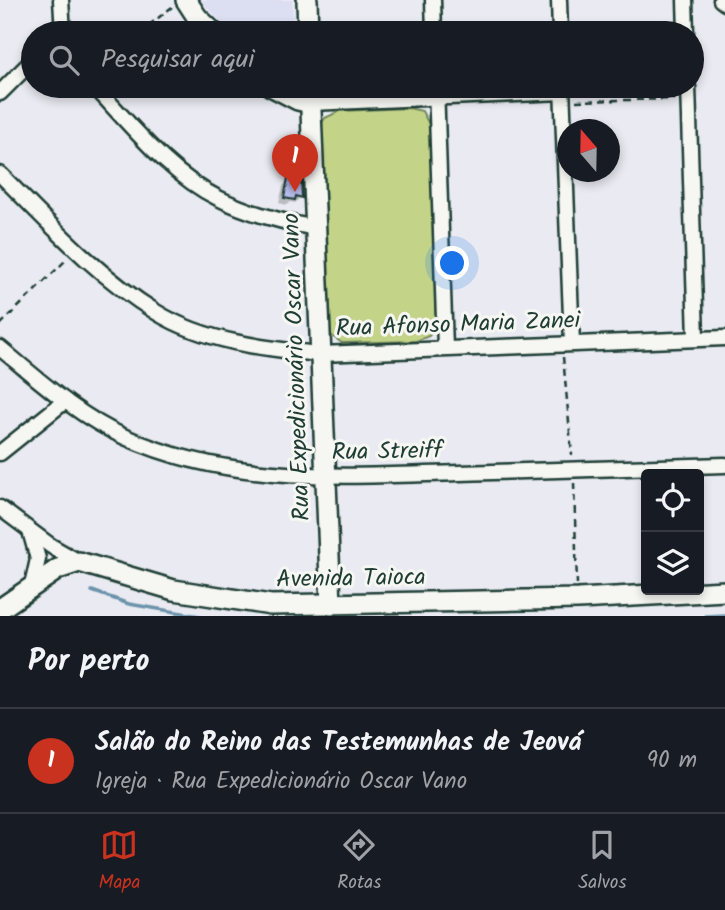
<!DOCTYPE html>
<html lang="pt">
<head>
<meta charset="utf-8">
<style>
	:root { --surface:#171b24; --page:#242831; --text:#f1f3f6; --muted:#9ea1a6; --line:#363941; --accent:#c8321e }
	body { margin:0; font-family:Kalam,sans-serif; background:var(--page); color:var(--text) }
	.controls { position:absolute; right:21px; bottom:21px; display:grid; overflow:hidden; border-radius:7px; box-shadow:0 4px 10px #0003 }
	.controls button { width:63px; height:63px; display:grid; place-items:center; padding:0; border:0; border-bottom:2px solid var(--line); background:var(--surface); color:var(--text); font:35px sans-serif }
	.compass { position:absolute; left:557px; top:119px; width:63px; height:63px; border-radius:50%; background:var(--surface); box-shadow:0 4px 10px #0003; rotate:340deg }
	.you { position:absolute; left:453px; top:264px; width:24px; height:24px; margin:-18px; border:5px solid #fff; border-radius:50%; background:#1a73e8; box-shadow:0 0 0 10px #1a73e833 }
	.badge { display:grid; place-items:center; width:46px; height:46px; border-radius:50%; background:var(--accent); color:#fff; font-size:23px; font-weight:700 }
	.pin { position:absolute; translate:-50% -58px; filter:drop-shadow(0 2px 4px #0008) }
	.pin::after { content:''; position:absolute; top:37px; width:24px; height:21px; background:inherit; clip-path:polygon(0 0,100% 0,50% 100%) }
	.list { margin:0; padding:0; list-style:none }
	h2 { display:flex; justify-content:space-between; align-items:center; height:91px; margin:0; padding:0 28px; font-size:30px }
	h2 small { font-size:23px; font-weight:400; color:var(--muted) }
	.list li { display:grid; grid-template-columns:46px 1fr auto; gap:21px; align-items:center; box-sizing:border-box; height:105px; padding:0 28px; border-top:2px solid var(--line) }
	.list b { display:block; font-size:26px; white-space:nowrap }
	.list p { margin:0; font-size:23px; white-space:nowrap; color:var(--muted) }
	.list em { font-size:23px; font-style:normal; color:var(--muted) }
	.icon { flex:none; width:38px; height:38px; fill:none; stroke:currentColor; stroke-width:2; stroke-linecap:round; stroke-linejoin:round }
	.map { position:relative; flex:none; width:725px; height:616px; overflow:hidden }
	.search { position:absolute; background:var(--surface); box-shadow:0 4px 10px #0003; left:21px; right:21px; top:21px; height:77px; display:flex; align-items:center; gap:18px; box-sizing:border-box; padding:0 24px; border-radius:38px; color:var(--muted); font-size:26px }
	.sheet { height:196px; background:var(--surface) }
	nav { display:flex; justify-content:space-around; align-items:center; box-sizing:border-box; height:98px; border-top:2px solid var(--line); background:var(--surface); font-size:19px; color:var(--muted) }
	nav a { display:grid; justify-items:center; gap:4px }
	nav .on { color:var(--accent) }
	.map>svg:first-child { display:block }
</style>
</head>
<body>
<div class="map">
<svg width="725" height="616" viewBox="0 0 725 616">
	<rect width="100%" height="100%" fill="#eaebf2"/>
	<filter id="ink" filterUnits="userSpaceOnUse"><feTurbulence type="fractalNoise" baseFrequency=".0143" numOctaves="2"/><feDisplacementMap in="SourceGraphic" scale="14" xChannelSelector="R" yChannelSelector="G"/><feConvolveMatrix kernelMatrix="1 2 1 2 8 2 1 2 1" color-interpolation-filters="sRGB"/></filter>
	<g filter="url(#ink)">
		<path fill="#dcdef2" d="M200 0H292L294 33H232Z"/>
		<path fill="#c3d489" stroke="#71885e" stroke-width="2" d="M409 108 422 111 430 126 436 325 429 336 416 341 342 343 332 336 328 330 320 126 325 118 340 111Z"/>
		<path fill="#0003" d="M289 180 300 197 295 203 290 202 287 205 279 203 283 186Z"/>
		<g fill="none" stroke-linecap="round" stroke-linejoin="round">
			<g stroke="#6c93ab" stroke-width="3.5">
				<path d="M92 591 129 604 200 616"/>
				<path d="M705 616 725 615"/>
			</g>
		</g>
		<path fill="#bcc0f2" stroke="#1f3d34" stroke-width="2" d="M288 178 301 180 302 198 296 196 295 200 284 198Z"/>
		<g fill="none" stroke-linecap="round" stroke-linejoin="round">
			<defs>
				<g id="street">
					<path d="M61 0 63 33"/>
					<path d="M433 0 434 33"/>
					<path d="M559 0 560 33"/>
					<path d="M685 0 686 33"/>
					<path d="M721 0 725 3"/>
					<path d="M94 86C131 125 169 174 218 198 250 214 282 222 316 228"/>
					<path d="M436 86 445 348"/>
					<path d="M562 86 572 343"/>
					<path d="M688 86 696 338"/>
					<path d="M0 93 33 60"/>
					<path d="M311 103 562 92"/>
					<path d="M0 174C49 223 96 275 156 312 204 342 267 349 321 354L725 338"/>
					<path d="M0 348C39 380 78 416 125 437 232 485 345 476 459 473 548 470 636 468 725 465"/>
					<path d="M0 453 65 401"/>
					<path d="M0 508 51 546 79 562"/>
					<path d="M30 531 38 559 32 586"/>
				</g>
				<g id="secondary">
					<path d="M186 0 197 17 214 33"/>
					<path d="M307 0 308 33"/>
					<path d="M271 86 298 100 311 103"/>
					<path d="M310 86 331 605"/>
					<path d="M0 609 58 569 79 562 174 590 271 605 578 599 725 591"/>
				</g>
			</defs>
			<use href="#street" stroke="#1f3d34" stroke-width="19"/>
			<use href="#secondary" stroke="#1f3d34" stroke-width="24"/>
			<g stroke="#1f3d34" stroke-width="2.5" stroke-dasharray="7 5" stroke-linecap="butt">
				<path d="M139 33 172 7"/>
				<path d="M576 101 674 99"/>
				<path d="M0 325 67 259"/>
				<path d="M563 357 572 455"/>
				<path d="M574 483 577 585"/>
			</g>
			<use href="#street" stroke="#f6f6f2" stroke-width="14"/>
			<use href="#secondary" stroke="#f6f6f2" stroke-width="19"/>
		</g>
	</g>
	<g text-anchor="middle" dominant-baseline="central" stroke-width="6" stroke-linejoin="round" paint-order="stroke">
		<g font-size="24" fill="#1f3d34" stroke="#f6f6f2">
			<text transform="translate(458 325) rotate(-2)">Rua Afonso Maria Zanei</text>
			<text transform="translate(297 367) rotate(-92)">Rua Expedicionário Oscar Vano</text>
			<text transform="translate(387 452) rotate(-1)">Rua Streiff</text>
			<text transform="translate(351 579) rotate(-1)">Avenida Taioca</text>
		</g>
	</g>
</svg>
<div class="controls">
<button><svg class="icon" aria-label="locate" viewBox="0 0 24 24"><circle cx="12" cy="12" r="6"/><path d="M12 2v4M12 18v4M2 12h4M18 12h4"/></svg></button>
<button><svg class="icon" aria-label="layers" viewBox="0 0 24 24"><path d="M12 4l9 5-9 5-9-5zM3 14l9 5 9-5"/></svg></button>
</div>
<svg class="compass" viewBox="-18 -18 36 36"><path d="M0-13l5 13h-10z" fill="#e53935"/><path d="M0 13l5-13h-10z" fill="#9ea1a6"/></svg>
<div class="you"></div>
<div class="pin badge" style="left:295px;top:192px">1</div>
<div class="search"><svg class="icon" aria-label="search" viewBox="0 0 24 24"><circle cx="10" cy="10" r="6"/><path d="M15 15l6 6"/></svg>Pesquisar aqui</div>
</div>
<section class="sheet">
<h2>Por perto<small></small></h2>
<ul class="list">
<li><span class="badge">1</span><div><b>Salão do Reino das Testemunhas de Jeová</b><p>Igreja · Rua Expedicionário Oscar Vano</p></div><em>90 m</em></li>
</ul>
</section>
<nav>
<a class="on"><svg class="icon" aria-label="map" viewBox="0 0 24 24"><path d="M3 6l6-2 6 2 6-2v14l-6 2-6-2-6 2zM9 4v14M15 6v14"/></svg>Mapa</a>
<a><svg class="icon" aria-label="directions" viewBox="0 0 24 24"><path d="M12 3l9 9-9 9-9-9zM9 14v-3h6M13 9l2 2-2 2"/></svg>Rotas</a>
<a><svg class="icon" aria-label="saved" viewBox="0 0 24 24"><path d="M7 4h10v16l-5-4-5 4z"/></svg>Salvos</a>
</nav>
</body>
</html>
